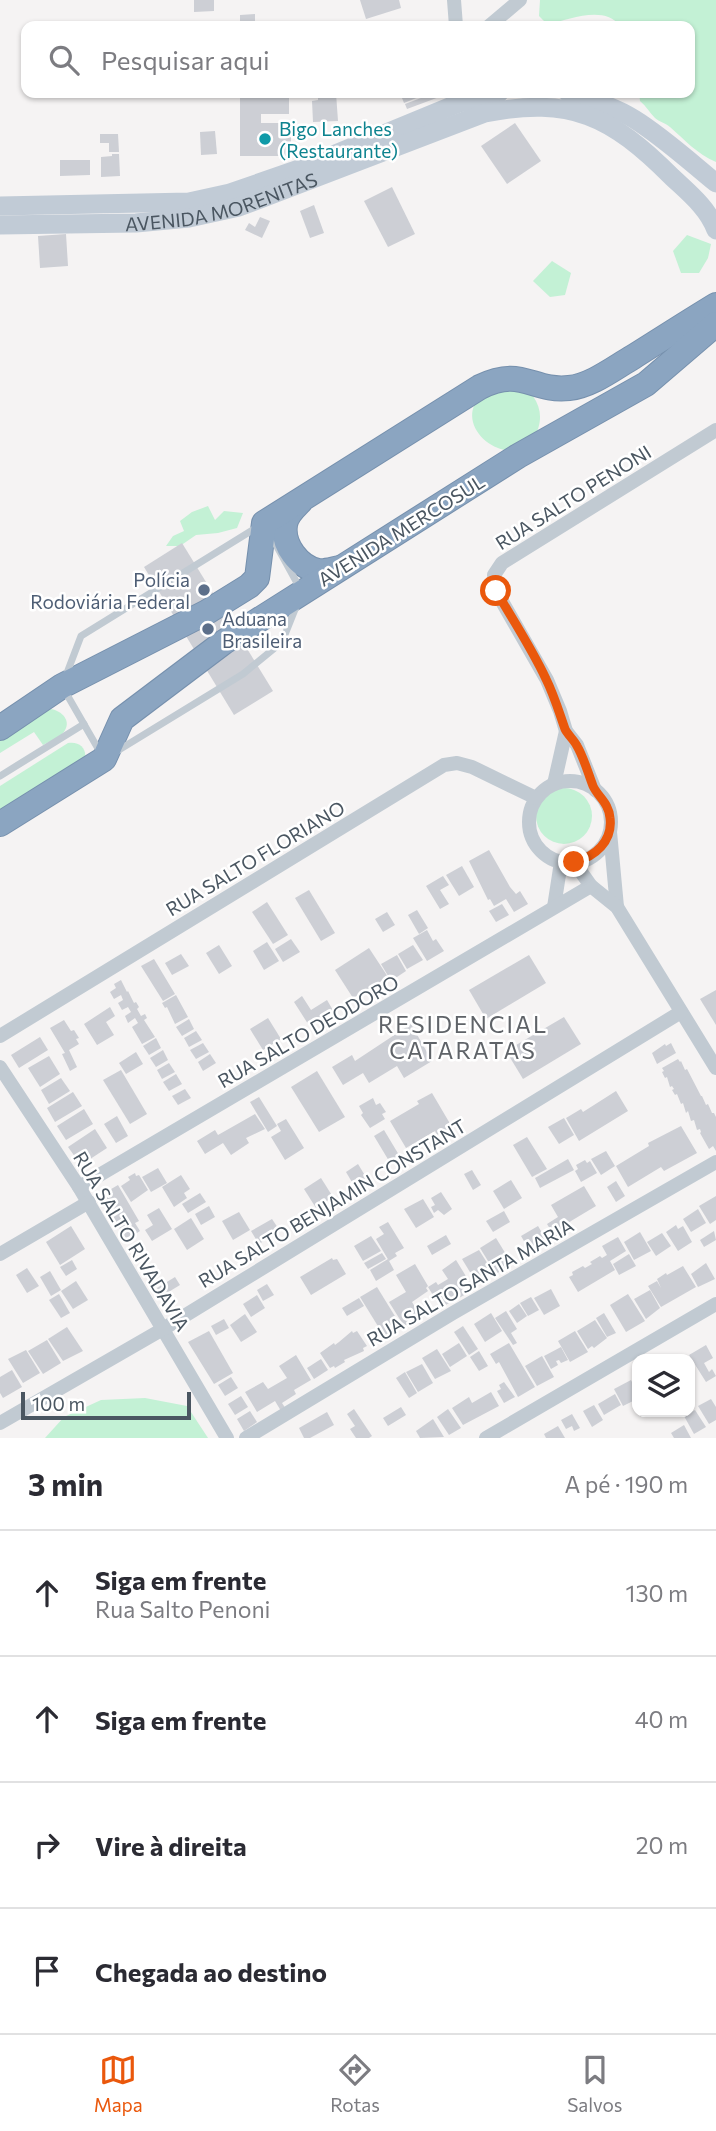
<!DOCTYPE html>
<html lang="pt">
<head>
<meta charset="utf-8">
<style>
	:root { --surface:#fff; --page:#f2f2f3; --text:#2b2b33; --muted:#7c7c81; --line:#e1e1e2; --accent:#ea580c }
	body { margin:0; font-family:Commissioner,sans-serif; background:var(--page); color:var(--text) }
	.controls { position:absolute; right:21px; bottom:21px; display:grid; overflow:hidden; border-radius:14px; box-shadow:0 2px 5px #0004 }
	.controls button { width:63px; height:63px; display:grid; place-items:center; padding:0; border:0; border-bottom:2px solid var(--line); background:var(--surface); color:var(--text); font:35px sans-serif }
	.scale { position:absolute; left:21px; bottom:18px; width:170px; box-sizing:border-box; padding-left:7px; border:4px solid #4a5661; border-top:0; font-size:19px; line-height:24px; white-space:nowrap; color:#4a5661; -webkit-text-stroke:5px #fff; paint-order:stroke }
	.stop { position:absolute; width:21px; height:21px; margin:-16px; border:5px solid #ea580c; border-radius:50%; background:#fff }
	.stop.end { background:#ea580c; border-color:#fff; box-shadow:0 2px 7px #0008 }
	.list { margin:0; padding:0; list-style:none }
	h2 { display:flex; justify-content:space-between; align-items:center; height:91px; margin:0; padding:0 28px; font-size:30px }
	h2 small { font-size:23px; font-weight:400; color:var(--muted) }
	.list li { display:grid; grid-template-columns:46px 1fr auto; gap:21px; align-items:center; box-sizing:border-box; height:126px; padding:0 28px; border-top:2px solid var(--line) }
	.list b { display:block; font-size:26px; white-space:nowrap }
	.list p { margin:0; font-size:23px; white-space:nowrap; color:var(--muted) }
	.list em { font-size:23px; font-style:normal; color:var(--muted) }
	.icon { flex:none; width:38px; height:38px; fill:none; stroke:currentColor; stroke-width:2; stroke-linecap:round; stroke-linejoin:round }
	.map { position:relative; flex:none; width:716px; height:1438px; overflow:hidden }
	.search { position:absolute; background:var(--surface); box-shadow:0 2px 5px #0004; left:21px; right:21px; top:21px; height:77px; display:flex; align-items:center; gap:18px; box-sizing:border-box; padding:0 24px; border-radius:14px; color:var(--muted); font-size:26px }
	.sheet { height:595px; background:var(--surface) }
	nav { display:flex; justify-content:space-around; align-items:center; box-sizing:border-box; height:98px; border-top:2px solid var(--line); background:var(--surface); font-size:19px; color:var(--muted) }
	nav a { display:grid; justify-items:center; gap:4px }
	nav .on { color:var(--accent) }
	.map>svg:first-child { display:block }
</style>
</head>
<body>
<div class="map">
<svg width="716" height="1438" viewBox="0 0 716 1438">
	<rect width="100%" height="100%" fill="#f5f3f3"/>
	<g fill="#c3f1d5">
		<path d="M540 0H716V162C697 154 685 140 670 127 666 123 659 122 655 118 650 113 646 106 640 101L639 93H690V26H620C605 5 569 19 548 25L539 16Z"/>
		<path d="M687 235 711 244 708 258 699 273H681L673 251Z"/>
		<path d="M552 261 571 273 565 295 550 297 533 281Z"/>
		<path d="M497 385 533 396C541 408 542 419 537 432L507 450C484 448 460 420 479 398 483 393 491 389 497 385Z"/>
		<path d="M208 506 215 520 224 511 243 513 237 528 218 533 196 535 180 546H166L173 536 184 531 180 521 192 512Z"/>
		<path d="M50 709C62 710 73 722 63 733 58 738 49 742 43 745L34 732 0 753V738Z"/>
		<path d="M68 743C79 741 87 748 85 759L0 814V786Z"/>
		<circle cx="564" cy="816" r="28"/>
		<path d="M145 1398 187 1406 208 1438H45L64 1417 101 1400Z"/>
	</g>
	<g fill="#cdcfd5">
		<path d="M194 0H214V11L194 12Z"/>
		<path d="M360 0H399L401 8 366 19Z"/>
		<path d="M255 14V26H240V15Z"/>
		<path d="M240 93H289V114H261V123H291V156H240Z"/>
		<path d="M318 93H336L338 121 313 122 312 101 318 100Z"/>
		<path d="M400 93H429L404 103Z"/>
		<path d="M434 93H450L407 109 405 104Z"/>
		<path d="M515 123 541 161 507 184 481 146Z"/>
		<path d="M215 131 217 154 201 155 200 132Z"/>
		<path d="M100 134H118L119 152H109V143H100Z"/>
		<path d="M112 154H119L120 176 101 177V157L112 156Z"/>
		<path d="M60 160H90V175L60 176Z"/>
		<path d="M392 187 415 234 388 247 364 201Z"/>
		<path d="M314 205 324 233 310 238 300 211Z"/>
		<path d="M260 217 270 221 262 238 245 230 249 223 255 227Z"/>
		<path d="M66 234 68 266 40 268 38 236Z"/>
		<path d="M182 543 273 691 234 715 144 567Z"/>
		<path d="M489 850 510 887 516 894 520 891 528 904 514 912 506 899 494 906 490 899 488 900 469 861Z"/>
		<path d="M462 866 474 887 459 896 446 875Z"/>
		<path d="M443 876 449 885 440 890 449 904 440 909 426 886Z"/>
		<path d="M309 890 335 933 321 941 295 898Z"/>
		<path d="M267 902 288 935 273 944 252 912Z"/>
		<path d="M502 904 509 915 496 922 489 911Z"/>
		<path d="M417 910 428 928 419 934 408 915Z"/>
		<path d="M387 912 395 925 383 932 375 919Z"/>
		<path d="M427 930 433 941 436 939 444 951 427 961 413 938Z"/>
		<path d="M291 939 300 952 283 962 275 949Z"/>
		<path d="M267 942 279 961 264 970 253 951Z"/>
		<path d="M219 945 232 966 219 974 206 953Z"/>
		<path d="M413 945 423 960 407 969 398 954Z"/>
		<path d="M369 948 388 977 353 998 335 970Z"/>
		<path d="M181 954 189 966 172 975 165 963Z"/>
		<path d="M397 955 406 971 391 981 381 964Z"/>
		<path d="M529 955 546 983 486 1019 469 990Z"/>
		<path d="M154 959 175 994 163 1001 141 966Z"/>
		<path d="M121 980 127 992 128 991 134 1003 136 1002 139 1007 137 1009 141 1016 145 1014 147 1018 144 1020 155 1037 142 1044 132 1027 138 1023 135 1018 128 1023 125 1016 131 1012 128 1007 122 1010 118 1003 123 1000 121 995 114 999 110 992 116 988 114 984Z"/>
		<path d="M716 990V1025L700 999Z"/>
		<path d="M176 995 188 1017 175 1024 167 1007 165 1008 162 1003Z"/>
		<path d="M302 996 311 1010 327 1000 334 1012 310 1027 294 1002Z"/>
		<path d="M110 1007 115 1016 106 1022 114 1035 97 1045 84 1024Z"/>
		<path d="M564 1017 581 1044 523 1079 506 1051Z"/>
		<path d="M268 1018 281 1039 263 1050 250 1029Z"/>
		<path d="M189 1019 194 1029 182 1036 176 1027Z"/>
		<path d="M64 1020 71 1031 74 1030 79 1038 76 1039 79 1044 69 1050 77 1067 70 1071 62 1054 65 1053 50 1028Z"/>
		<path d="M411 1024 432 1061 404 1078 397 1066 369 1083 363 1073 343 1085 332 1067 352 1055 355 1061Z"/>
		<path d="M196 1031 202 1040 189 1047 184 1038Z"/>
		<path d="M40 1037 48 1050 19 1068 11 1055Z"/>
		<path d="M156 1038 161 1048 149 1055 143 1046Z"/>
		<path d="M203 1043 209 1052 196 1059 190 1050Z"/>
		<path d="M671 1043 676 1053 657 1064 652 1053 665 1044 666 1046Z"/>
		<path d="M163 1050 168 1060 156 1067 150 1058Z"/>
		<path d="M136 1052 143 1064 126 1074 119 1063Z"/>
		<path d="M210 1054 216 1063 203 1071 198 1062Z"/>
		<path d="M49 1056 60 1074 40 1087 28 1068Z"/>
		<path d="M678 1059 680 1062 681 1061 685 1070 687 1069 701 1096H702L706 1105 708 1104 712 1113H714L716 1117V1151L713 1146 709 1149 700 1133 701 1132 700 1129 697 1130 694 1120 691 1121 688 1111 686 1113 683 1103 681 1104 677 1094 675 1095 672 1090 674 1089 672 1086 670 1087 667 1077 665 1078 662 1072 664 1071 662 1068Z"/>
		<path d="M169 1063 175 1072 162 1079 157 1070Z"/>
		<path d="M121 1070 147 1114 130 1124 103 1080Z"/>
		<path d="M317 1071 345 1117 319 1132 291 1087Z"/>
		<path d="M176 1074 182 1084 169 1091 163 1082Z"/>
		<path d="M61 1078 70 1091 49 1104 41 1090Z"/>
		<path d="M185 1089 191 1098 178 1105 172 1096Z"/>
		<path d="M616 1091 628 1111 579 1141 566 1118 581 1109 583 1112Z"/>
		<path d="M73 1092 82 1106 55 1122 47 1108Z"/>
		<path d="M432 1093 452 1127 437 1135 435 1131 406 1148 390 1121 419 1104 417 1101Z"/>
		<path d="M259 1097 277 1126 268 1132 250 1102Z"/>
		<path d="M373 1098 376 1105 380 1103 386 1112 382 1114 385 1119 370 1128 361 1115 363 1113 359 1106Z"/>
		<path d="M84 1109 93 1124 66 1140 57 1126Z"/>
		<path d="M255 1114 265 1129 246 1138 249 1143 231 1155 223 1143 205 1154 197 1141 215 1130 218 1135Z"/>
		<path d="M117 1116 128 1136 116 1143 104 1124Z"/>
		<path d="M564 1118 574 1135 559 1144 548 1127Z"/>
		<path d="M286 1119 296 1135 286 1142 296 1135 304 1148 285 1160 271 1137 281 1131 277 1124Z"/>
		<path d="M681 1126 697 1153 664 1171 661 1167 628 1187 616 1166 649 1146 648 1143Z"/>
		<path d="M95 1129 107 1148 81 1165 68 1147Z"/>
		<path d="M384 1130 399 1155 389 1161 374 1136Z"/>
		<path d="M527 1137 547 1169 532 1177 513 1145Z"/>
		<path d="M606 1151 615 1166 601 1175 591 1159Z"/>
		<path d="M568 1159 574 1170 540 1188 535 1178Z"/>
		<path d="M585 1160 587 1163 590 1161 597 1173 581 1182 575 1171 578 1169 576 1165Z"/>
		<path d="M358 1164 369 1182 356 1189 346 1172Z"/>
		<path d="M158 1168 167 1183 151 1192 142 1177Z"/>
		<path d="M472 1170 481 1185 473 1190 464 1174Z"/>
		<path d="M135 1173 136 1176 139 1175 148 1190 131 1202 121 1186 130 1180 128 1177Z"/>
		<path d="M181 1175 190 1189 184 1193 187 1198 174 1207 162 1187Z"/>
		<path d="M321 1178 333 1197 316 1208 304 1189Z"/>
		<path d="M511 1180 522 1198 504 1209 493 1191Z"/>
		<path d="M616 1181 625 1196 616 1202 607 1187Z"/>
		<path d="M118 1185 139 1221 135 1223 140 1231 126 1240 101 1195Z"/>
		<path d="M584 1186 596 1206 571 1221 564 1227 566 1230 555 1237 547 1224 558 1217 551 1205Z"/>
		<path d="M441 1192 452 1209 444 1215 438 1210 434 1213 431 1207 435 1205 431 1198Z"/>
		<path d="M200 1193 206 1202 188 1213 182 1204Z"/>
		<path d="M716 1196V1220L710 1224 699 1206Z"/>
		<path d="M423 1199 434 1217 416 1228 404 1209Z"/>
		<path d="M209 1206 215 1217 201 1225 195 1214Z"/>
		<path d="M159 1208 172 1229 152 1241 145 1230 153 1225 147 1215Z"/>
		<path d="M698 1209 706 1223 691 1232 683 1219Z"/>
		<path d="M504 1211 510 1222 493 1232 486 1221Z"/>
		<path d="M239 1212 250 1230 233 1240 222 1221Z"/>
		<path d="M191 1218 204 1239 187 1250 174 1229Z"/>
		<path d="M272 1219 280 1231 259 1244 251 1231Z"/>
		<path d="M388 1222 404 1248 395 1253 397 1256 389 1261 376 1239 384 1234 379 1227Z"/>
		<path d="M676 1225 678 1229 683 1226 692 1242 678 1251 666 1232Z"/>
		<path d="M71 1226 85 1249 60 1265 46 1242Z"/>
		<path d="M538 1226 547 1241 530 1251 521 1236Z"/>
		<path d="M714 1231 716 1240 704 1247 700 1240Z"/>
		<path d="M640 1232 651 1251 634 1260 624 1242Z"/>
		<path d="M662 1233 671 1246 656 1256 647 1242Z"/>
		<path d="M446 1235 451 1244 432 1255 427 1246Z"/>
		<path d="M371 1236 381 1251 363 1261 354 1246Z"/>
		<path d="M618 1237 626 1251 610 1261 615 1270 578 1292 569 1277 573 1275 572 1272 583 1266 585 1268 592 1264 590 1262 600 1256 602 1258 607 1255 602 1246Z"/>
		<path d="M496 1238 512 1264 496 1274 480 1248Z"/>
		<path d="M479 1250 493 1272 476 1282 462 1259Z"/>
		<path d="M382 1253 386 1259 368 1269 364 1263Z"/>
		<path d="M629 1254 636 1266 619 1275 613 1264Z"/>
		<path d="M332 1258 333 1260 337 1259 346 1274 311 1295 300 1277Z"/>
		<path d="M388 1259 394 1270 376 1281 370 1270Z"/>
		<path d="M72 1260 77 1269 66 1276 60 1267Z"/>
		<path d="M456 1260 472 1286 465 1290 462 1285 466 1294 459 1298 457 1294 453 1297 454 1300 444 1306 442 1303 439 1305 428 1287 436 1282 438 1285 448 1279 442 1270Z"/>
		<path d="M706 1263 715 1279 698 1287 691 1274Z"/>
		<path d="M415 1264 428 1286 426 1288 428 1291 412 1302 421 1317 404 1326 389 1302 406 1292 396 1275Z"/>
		<path d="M683 1266 696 1287 661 1307 648 1286 657 1281 661 1288 657 1279 666 1273 667 1275Z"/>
		<path d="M27 1268 39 1286 27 1293 16 1275Z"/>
		<path d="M50 1271 61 1290 51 1296 40 1277Z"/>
		<path d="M175 1277 180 1285 162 1296 157 1288Z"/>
		<path d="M76 1281 88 1300 73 1309 61 1291Z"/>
		<path d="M267 1284 274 1295 263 1301 257 1290Z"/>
		<path d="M377 1287 401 1326 384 1336 360 1297Z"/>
		<path d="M551 1289 560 1306 544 1315 534 1298Z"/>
		<path d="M650 1290 660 1308 646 1319 634 1299Z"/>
		<path d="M59 1294 70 1313 61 1318 49 1300Z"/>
		<path d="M628 1294 645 1321 626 1332 610 1305Z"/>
		<path d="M257 1295 265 1308 251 1317 243 1304Z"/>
		<path d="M531 1297 539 1310 528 1316 520 1303Z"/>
		<path d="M359 1298 364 1306 347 1316 342 1308Z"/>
		<path d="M519 1304 527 1316 517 1323 509 1311Z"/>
		<path d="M506 1311 517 1329 511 1333 517 1343 513 1345 495 1318Z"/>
		<path d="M491 1313 502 1331 485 1342 474 1324Z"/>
		<path d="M604 1313 616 1333 607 1337 596 1318Z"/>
		<path d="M245 1314 257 1332 241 1342 230 1325Z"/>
		<path d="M224 1319 229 1328 216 1335 211 1326Z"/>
		<path d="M595 1320 607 1338 594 1348 592 1346 588 1349 577 1331Z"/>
		<path d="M463 1326 478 1349 469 1355 454 1332Z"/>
		<path d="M67 1327 83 1351 63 1361 48 1339Z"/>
		<path d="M209 1331 233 1373 214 1384 188 1342Z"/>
		<path d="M352 1331 353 1333 357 1331 367 1346 363 1348 364 1351 344 1360 345 1362 335 1368 334 1366 330 1368 320 1353 334 1343 335 1345 339 1342Z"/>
		<path d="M575 1331 588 1352 570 1362 558 1341Z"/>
		<path d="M47 1340 61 1363 43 1374 28 1351Z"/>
		<path d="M459 1343 467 1356 450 1367 442 1354Z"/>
		<path d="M509 1343 535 1387 518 1397 499 1362 496 1364 490 1354Z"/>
		<path d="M706 1345 713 1358 704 1363 709 1372 712 1369 716 1376 706 1382 689 1355Z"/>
		<path d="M561 1347 568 1360 561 1363 559 1360 556 1361 558 1365 551 1369 544 1356Z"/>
		<path d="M437 1349 451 1371 435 1379 422 1358Z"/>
		<path d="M26 1350 40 1373 23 1383 8 1359Z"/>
		<path d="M479 1351 488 1366 479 1371 470 1357Z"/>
		<path d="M296 1355 311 1380 294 1390 296 1394 282 1403 286 1409 281 1411 275 1401 257 1412 245 1392 263 1382 268 1389 287 1378 279 1366Z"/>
		<path d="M542 1356 554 1377 537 1386 525 1366Z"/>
		<path d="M321 1359 328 1370 314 1379 307 1368Z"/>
		<path d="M422 1364 433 1383 418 1392 406 1372Z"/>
		<path d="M12 1370 22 1387 3 1398 0 1393V1377Z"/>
		<path d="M405 1372 417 1393 409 1398 396 1378Z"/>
		<path d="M231 1377 238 1388 225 1396 218 1385Z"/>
		<path d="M631 1380 637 1392V1399L623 1406 614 1389Z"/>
		<path d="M504 1382 515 1397 504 1403 497 1391 501 1389 499 1385Z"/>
		<path d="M491 1392 499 1406 463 1425 452 1408 469 1397 472 1403Z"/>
		<path d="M615 1394 621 1405 604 1415 598 1404Z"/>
		<path d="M241 1396 248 1407 235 1415 228 1404Z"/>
		<path d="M711 1399 716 1407V1420L709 1424 698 1406Z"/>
		<path d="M594 1405 603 1420 592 1427 583 1411Z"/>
		<path d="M401 1407 406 1415 388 1426 383 1418Z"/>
		<path d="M354 1409 372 1436 369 1438H356L350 1429 355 1426 347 1414Z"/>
		<path d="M448 1409 461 1428 449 1435 437 1417Z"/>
		<path d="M695 1410 706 1427 694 1434 684 1416Z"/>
		<path d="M250 1411 257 1422 244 1431 237 1419Z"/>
		<path d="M327 1412 334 1425 310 1438H304L299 1428Z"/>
		<path d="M572 1414 580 1428 574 1431 572 1426 566 1429 561 1420Z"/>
		<path d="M433 1419 444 1437 420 1438 416 1431Z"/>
		<path d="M684 1425 691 1438H674L671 1433Z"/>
		<path d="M558 1426 565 1438H546L544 1434Z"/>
	</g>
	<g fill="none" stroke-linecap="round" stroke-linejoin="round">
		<defs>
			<g id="highway">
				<path d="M300 502C293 509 286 515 285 525 282 545 299 567 318 571 325 572 333 569 340 568"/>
				<path d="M0 728 62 686 207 612 249 586 257 578 264 523 480 387C522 366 532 392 569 388 591 386 614 368 633 357 660 340 688 322 716 305"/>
				<path d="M0 824 104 759 122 719 224 642 518 456 646 384 716 324"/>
			</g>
		</defs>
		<use href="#highway" stroke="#7690ad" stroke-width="26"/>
		<g stroke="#c1cad2" stroke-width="7">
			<path d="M264 523 302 592 282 642 243 674 104 759 62 686 81 636Z"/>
			<path d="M0 776 84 724"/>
		</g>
		<g stroke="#c1cad2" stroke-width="14">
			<path d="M454 0 456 26"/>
			<path d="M489 26 520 0"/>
			<circle cx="570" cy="822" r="41"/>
			<path d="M554 784 566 731"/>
			<path d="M595 790 577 745 566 731 560 711 547 680 496 591 494 575 502 563 716 430"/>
			<path d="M610 832 617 907"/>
			<path d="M574 862 591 886 617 907 716 1068"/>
			<path d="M554 907 561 862"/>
			<path d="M0 1036 444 765 457 763 472 767 536 798"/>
			<path d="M0 1067 79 1187 227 1438"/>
			<path d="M79 1187 591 886"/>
			<path d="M0 1254 89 1202"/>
			<path d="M0 1423 163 1329 681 1012"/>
			<path d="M246 1438 453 1313 716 1162"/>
			<path d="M486 1438 716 1304"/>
		</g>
		<g stroke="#c1cbd6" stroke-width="19">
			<path d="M568 93C590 100 614 106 634 119 663 137 689 161 716 183"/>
			<path d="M0 206 189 202 230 193 299 169 459 103 499 93"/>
			<path id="s1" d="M0 225 136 223 189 218 239 207 485 113C571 96 611 116 672 177 689 193 708 208 716 230"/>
		</g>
		<use href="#highway" stroke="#8ba5c1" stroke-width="24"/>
	</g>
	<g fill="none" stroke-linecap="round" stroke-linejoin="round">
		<path stroke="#ea580c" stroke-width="9" d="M496 591C513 620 532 649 546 679 554 695 559 712 565 729 568 735 574 740 577 746 584 758 588 773 593 786 598 797 609 803 610 818 613 841 595 857 574 862"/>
	</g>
	<circle fill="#0f9aa8" stroke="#fff" stroke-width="2.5" cx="265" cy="139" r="7"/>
	<g fill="#5c6f8a" stroke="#fff" stroke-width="2.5">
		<circle cx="204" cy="590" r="7"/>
		<circle cx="208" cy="629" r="7"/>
	</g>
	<g text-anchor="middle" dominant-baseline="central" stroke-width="5" stroke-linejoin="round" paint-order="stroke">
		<g font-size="19" fill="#0d838f" stroke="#fff" text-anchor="start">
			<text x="279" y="128">Bigo Lanches<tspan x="279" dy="22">(Restaurante)</tspan></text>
		</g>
		<g font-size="19" fill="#4a5661" stroke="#fff">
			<text stroke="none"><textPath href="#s1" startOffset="224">AVENIDA MORENITAS</textPath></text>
			<text transform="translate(573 497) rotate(-32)">RUA SALTO PENONI</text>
			<text transform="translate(401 530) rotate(-32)">AVENIDA MERCOSUL</text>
			<text transform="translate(255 858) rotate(-31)">RUA SALTO FLORIANO</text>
			<text transform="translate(308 1031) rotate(-30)">RUA SALTO DEODORO</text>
			<text transform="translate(332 1203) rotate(-31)">RUA SALTO BENJAMIN CONSTANT</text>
			<text transform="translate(132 1241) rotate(59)">RUA SALTO RIVADAVIA</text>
			<text transform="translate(470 1282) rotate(-30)">RUA SALTO SANTA MARIA</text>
		</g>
		<g font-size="19" fill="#4e5e75" stroke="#fff" text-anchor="end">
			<text x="190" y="579">Polícia<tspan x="190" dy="22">Rodoviária Federal</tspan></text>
			<text x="222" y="618" text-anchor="start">Aduana<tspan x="222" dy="22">Brasileira</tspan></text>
		</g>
		<g font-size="23" letter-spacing="2" fill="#5f6368" stroke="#fff">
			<text x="463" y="1024">RESIDENCIAL<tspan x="463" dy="26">CATARATAS</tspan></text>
		</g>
	</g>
</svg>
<div class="controls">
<button><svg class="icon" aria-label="layers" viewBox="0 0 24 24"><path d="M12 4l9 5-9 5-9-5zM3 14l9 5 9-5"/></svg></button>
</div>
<div class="scale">100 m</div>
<div class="stop" style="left:496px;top:591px"></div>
<div class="stop end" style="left:574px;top:862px"></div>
<div class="search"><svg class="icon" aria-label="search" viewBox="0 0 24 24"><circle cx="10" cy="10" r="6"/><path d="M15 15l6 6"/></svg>Pesquisar aqui</div>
</div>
<section class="sheet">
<h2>3 min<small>A pé · 190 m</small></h2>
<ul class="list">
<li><svg class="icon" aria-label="ahead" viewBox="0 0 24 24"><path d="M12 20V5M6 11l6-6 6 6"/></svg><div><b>Siga em frente</b><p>Rua Salto Penoni</p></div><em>130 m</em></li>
<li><svg class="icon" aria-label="ahead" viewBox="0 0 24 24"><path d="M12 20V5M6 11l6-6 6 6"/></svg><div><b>Siga em frente</b></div><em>40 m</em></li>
<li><svg class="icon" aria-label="right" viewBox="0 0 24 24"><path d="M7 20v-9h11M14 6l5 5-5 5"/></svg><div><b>Vire à direita</b></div><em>20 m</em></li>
<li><svg class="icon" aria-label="arrive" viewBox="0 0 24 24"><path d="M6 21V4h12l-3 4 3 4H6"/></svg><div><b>Chegada ao destino</b></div></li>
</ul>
</section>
<nav>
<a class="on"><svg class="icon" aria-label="map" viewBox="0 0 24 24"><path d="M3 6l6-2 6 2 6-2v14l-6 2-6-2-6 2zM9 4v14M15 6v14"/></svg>Mapa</a>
<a><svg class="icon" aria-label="directions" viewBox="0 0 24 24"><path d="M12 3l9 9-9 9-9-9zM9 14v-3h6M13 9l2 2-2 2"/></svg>Rotas</a>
<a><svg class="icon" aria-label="saved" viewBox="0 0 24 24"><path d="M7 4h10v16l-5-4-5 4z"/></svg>Salvos</a>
</nav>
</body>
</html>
